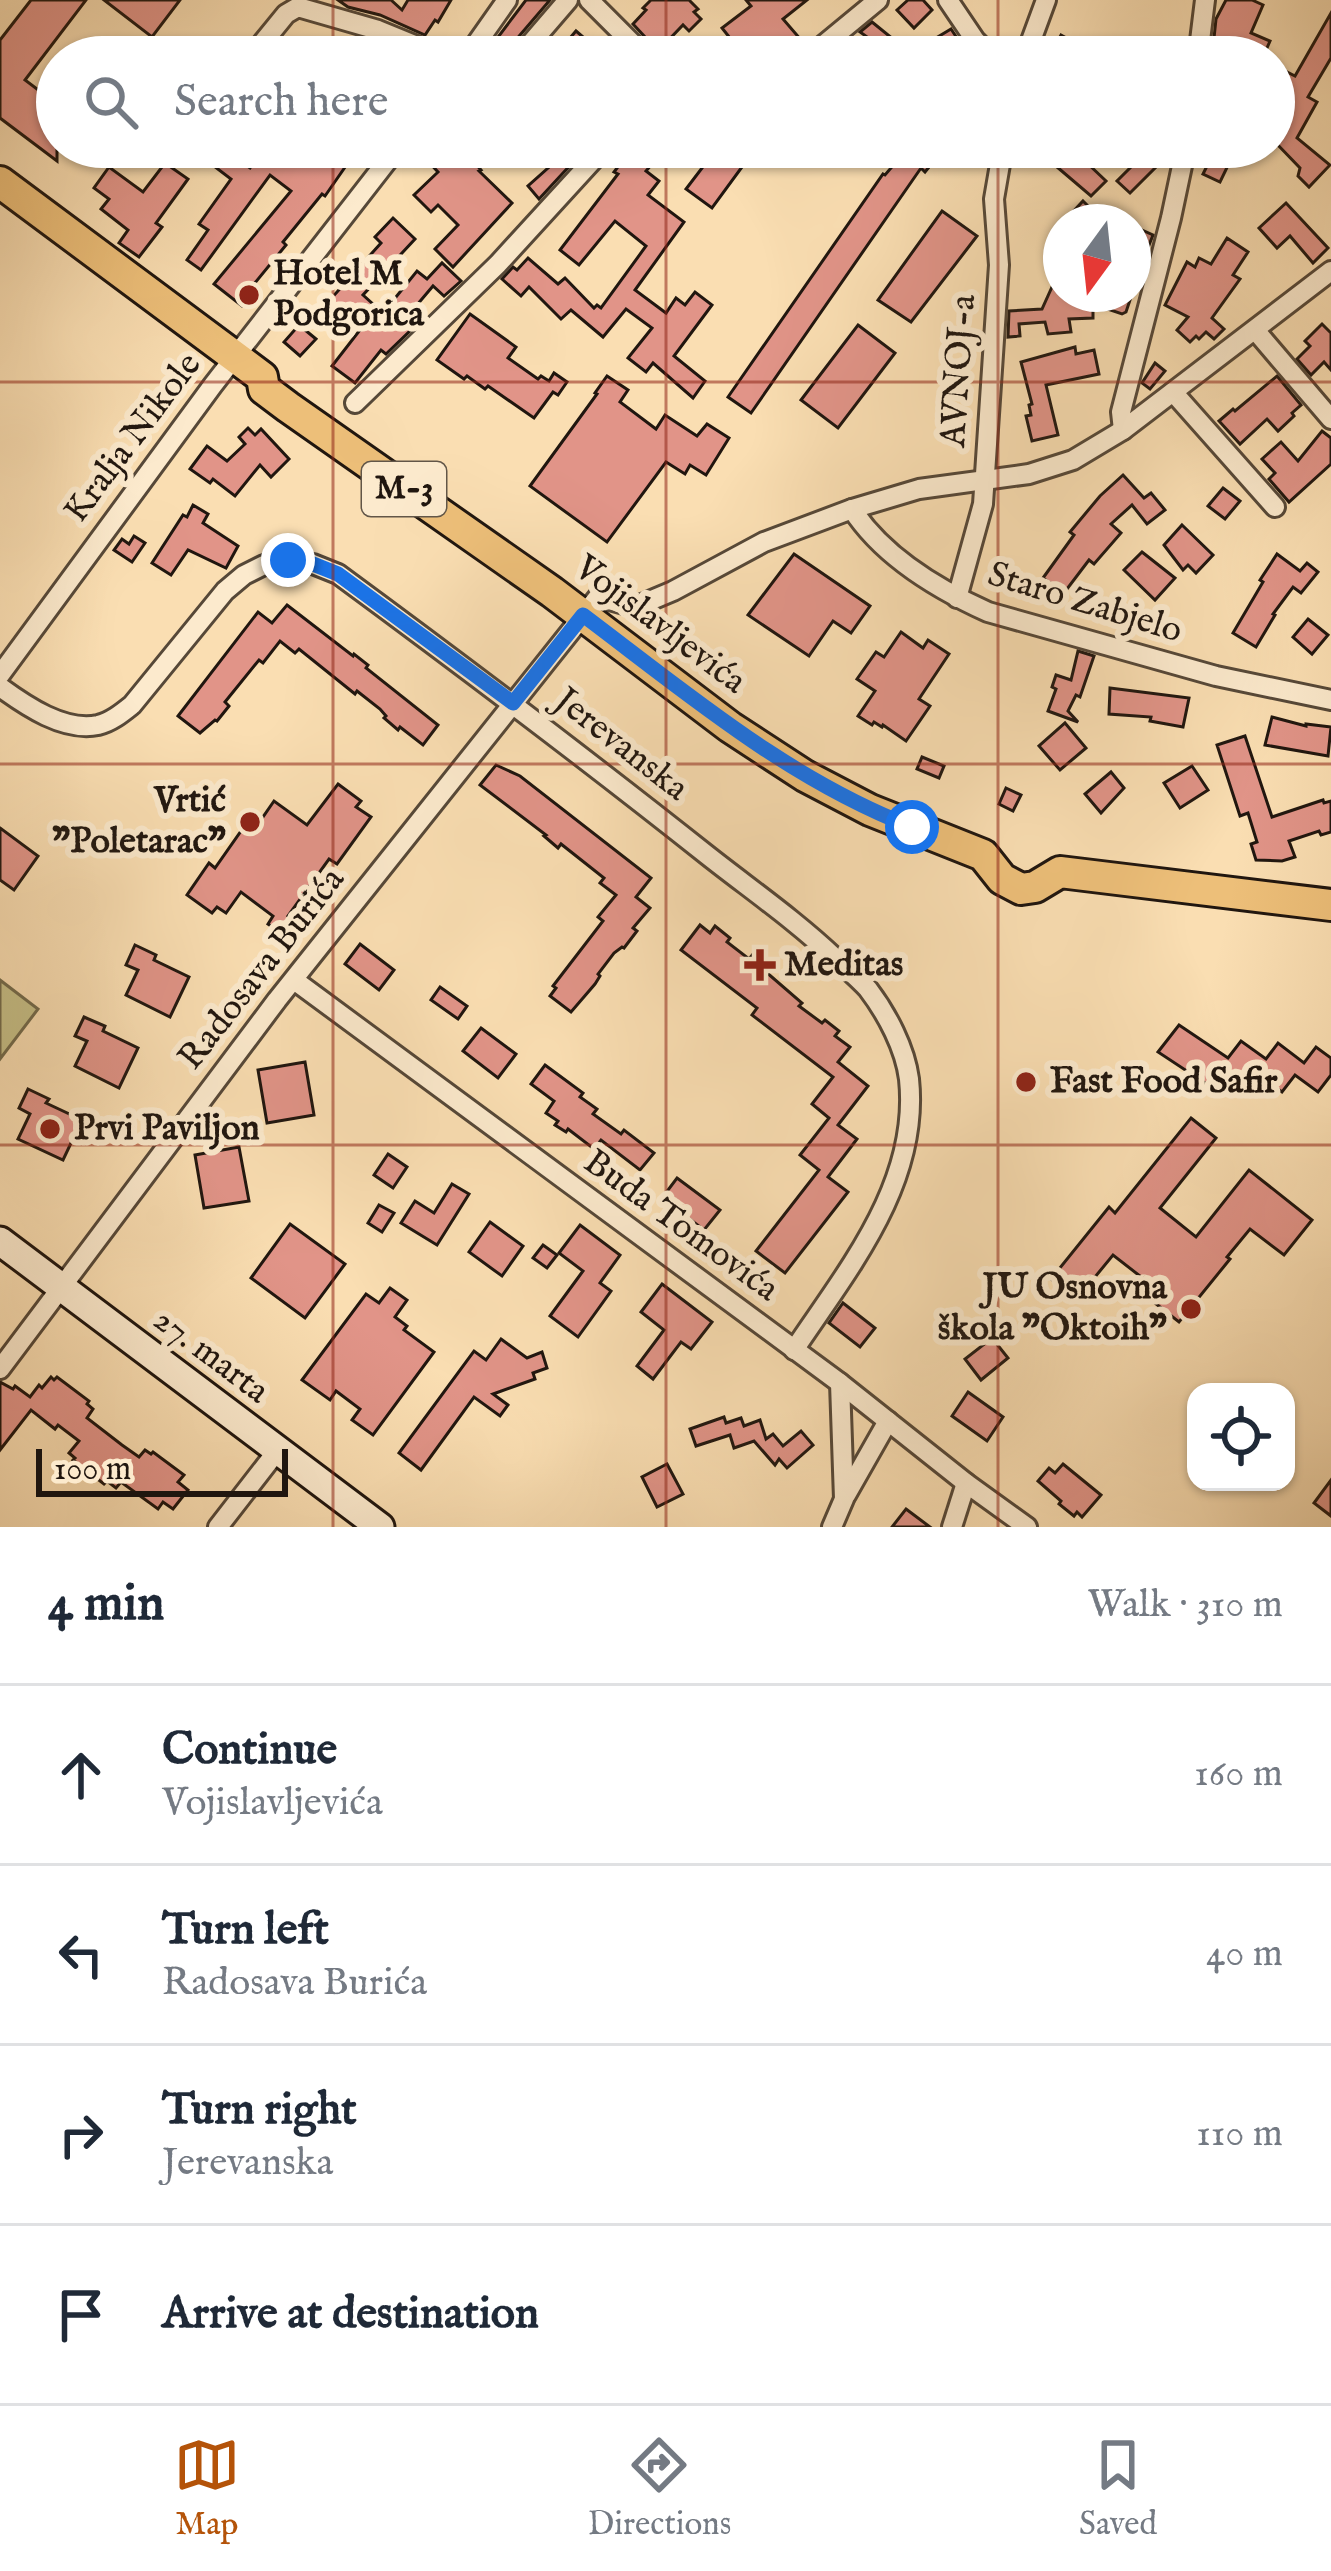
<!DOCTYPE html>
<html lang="en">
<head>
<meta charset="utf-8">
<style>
	:root { --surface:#fff; --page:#f6f6f7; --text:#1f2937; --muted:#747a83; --line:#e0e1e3; --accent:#b45309 }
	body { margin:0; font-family:"IM FELL English",serif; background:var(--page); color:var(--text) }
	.controls { position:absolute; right:36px; bottom:36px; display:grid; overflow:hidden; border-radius:24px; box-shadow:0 3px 9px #0004 }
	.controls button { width:108px; height:108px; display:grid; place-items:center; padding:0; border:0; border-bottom:3px solid var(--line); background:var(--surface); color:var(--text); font:60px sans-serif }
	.compass { position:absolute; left:1043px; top:204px; width:108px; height:108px; border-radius:50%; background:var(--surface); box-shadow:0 3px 9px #0004; rotate:195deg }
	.scale { position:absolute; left:36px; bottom:30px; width:252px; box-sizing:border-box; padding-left:12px; border:6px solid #20160f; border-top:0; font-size:33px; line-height:42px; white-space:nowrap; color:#20160f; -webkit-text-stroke:9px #fceacd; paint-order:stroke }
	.stop { position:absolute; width:36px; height:36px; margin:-27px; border:9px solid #1a73e8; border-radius:50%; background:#fff }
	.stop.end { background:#1a73e8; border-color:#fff; box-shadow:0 3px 12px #0008 }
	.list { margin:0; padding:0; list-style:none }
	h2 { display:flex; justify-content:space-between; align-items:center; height:156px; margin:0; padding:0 48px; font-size:51px }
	h2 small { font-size:39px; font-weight:400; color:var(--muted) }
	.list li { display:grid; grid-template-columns:78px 1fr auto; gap:36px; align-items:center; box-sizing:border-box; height:180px; padding:0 48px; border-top:3px solid var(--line) }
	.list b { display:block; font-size:45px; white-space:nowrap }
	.list p { margin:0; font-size:39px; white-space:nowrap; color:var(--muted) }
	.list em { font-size:39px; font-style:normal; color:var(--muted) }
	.icon { flex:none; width:66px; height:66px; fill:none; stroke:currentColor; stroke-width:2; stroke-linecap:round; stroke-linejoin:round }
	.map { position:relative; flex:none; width:1331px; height:1527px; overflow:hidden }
	.search { position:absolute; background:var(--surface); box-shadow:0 3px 9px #0004; left:36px; right:36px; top:36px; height:132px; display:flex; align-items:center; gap:30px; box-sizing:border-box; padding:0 42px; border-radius:66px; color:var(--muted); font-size:45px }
	.sheet { height:876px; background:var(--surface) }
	nav { display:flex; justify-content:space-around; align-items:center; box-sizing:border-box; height:168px; border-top:3px solid var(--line); background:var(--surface); font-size:33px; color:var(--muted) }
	nav a { display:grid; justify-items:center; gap:6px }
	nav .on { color:var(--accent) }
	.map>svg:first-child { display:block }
</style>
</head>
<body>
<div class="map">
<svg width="1331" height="1527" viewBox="0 0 1331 1527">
	<rect width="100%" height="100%" fill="#fadeb2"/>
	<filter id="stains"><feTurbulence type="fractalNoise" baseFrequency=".00167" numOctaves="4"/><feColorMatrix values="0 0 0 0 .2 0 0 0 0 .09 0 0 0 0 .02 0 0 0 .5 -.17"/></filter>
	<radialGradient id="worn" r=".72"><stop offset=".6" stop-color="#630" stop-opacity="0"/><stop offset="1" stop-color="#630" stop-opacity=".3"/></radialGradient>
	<path fill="#c6bf87" stroke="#736a4b" stroke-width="3" d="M0 980 38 1009 0 1059Z"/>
	<g fill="#e19488" stroke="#20160f" stroke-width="3">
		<path d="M31 0H86L25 80 57 104V161L0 118V40Z"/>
		<path d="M104 0H180L152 37Z"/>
		<path d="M338 0H391L402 10 408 0H451L438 22 435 20 425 35 380 15 348 7Z"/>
		<path d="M526 0H550L509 48 506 57H483Z"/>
		<path d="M651 0H689L698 9 694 12 701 19 689 31 683 25 658 51 633 24 646 10 643 8Z"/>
		<path d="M746 0H807L783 19 802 41 783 57H745L722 28 751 6Z"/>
		<path d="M908 0H923L932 10 914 28 897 10Z"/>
		<path d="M1226 0H1252L1263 5 1251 33 1270 41 1263 57H1250L1234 50 1231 57H1212L1216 19Z"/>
		<path d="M1331 13V58L1308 97 1317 102 1297 138 1330 165 1309 187 1298 176 1300 168 1274 141V94L1287 72 1295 76Z"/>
		<path d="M872 22 898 43 888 52 860 32Z"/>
		<path d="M951 29 963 47 948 57 936 38Z"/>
		<path d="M576 31 591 44 580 57H554Z"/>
		<path d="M1061 35 1101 57H1049Z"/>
		<path d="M189 147H221L250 168 265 147H359L325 196 322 194 283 242 286 245 254 284 257 287 242 306 214 284 291 191 270 175 201 270 187 260 208 230 199 224 231 179Z"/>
		<path d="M415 147H441L459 165 469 156 481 170 479 171 512 203 453 267 435 249 458 225 438 205 431 212 414 195 438 172Z"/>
		<path d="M563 147H587L539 199 528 186 557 160 554 158Z"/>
		<path d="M633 147H667L646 171 659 181 648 195 684 222 635 290 666 313 676 298 685 305 695 292 712 305 674 356 705 381 693 398 653 363 646 372 628 358 652 328 626 309 603 337 571 310 561 319 529 287 521 296 502 279 513 267 517 270 528 258 558 284 565 278 594 308 597 305 601 308 646 246 615 221 579 265 560 250 618 174 614 172Z"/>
		<path d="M718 147H728L737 154 733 160 742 167 712 208 686 189Z"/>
		<path d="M909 147H930L939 155 925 172 921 168 751 413 728 397 883 174 885 175Z"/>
		<path d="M1062 147H1077L1089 157 1085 161 1106 181 1091 196 1050 161Z"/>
		<path d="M1212 147H1227L1235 151 1220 182 1203 174 1207 166 1204 164Z"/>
		<path d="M1145 153 1158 165 1130 193 1117 181Z"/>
		<path d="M165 163 188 179 156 223 162 227 139 257 119 243 128 230 101 209 109 199 94 188 109 167 143 192Z"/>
		<path d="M1083 201 1104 222H1077L1070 215Z"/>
		<path d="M1286 203 1328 248 1313 263 1290 236 1277 248 1259 228Z"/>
		<path d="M942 211 977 236 911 322 878 300Z"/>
		<path d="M393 218 415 239 363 295 383 313 417 271 427 279 442 263 461 281 444 296 433 286 405 319 414 327 386 354 381 350 355 383 332 366 360 330 328 302 381 243 375 237Z"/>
		<path d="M1133 226 1153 235 1133 285Z"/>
		<path d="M1227 238 1248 252 1233 275 1240 279 1212 318 1224 329 1214 339 1206 332 1199 339 1196 336 1190 342 1177 330 1188 317 1165 305 1187 262 1195 267 1199 258 1211 264Z"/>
		<path d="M1052 287 1061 291V294L1071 295 1132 294 1126 312 1122 314 1087 302 1093 305V318L1069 319 1071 332 1048 334 1045 322 1019 324 1020 336 1008 337 1009 311 1042 309Z"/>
		<path d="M470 314 516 347 508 358 538 379 541 376 549 381 554 373 567 382 558 395 553 392 534 418 488 386 485 389 467 376 464 379 437 360Z"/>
		<path d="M1322 324 1331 333V370L1324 362 1311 375 1297 359 1310 346 1305 341Z"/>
		<path d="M299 325 316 339 300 356 284 342Z"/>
		<path d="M858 325 895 353 838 428 801 400Z"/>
		<path d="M1075 347 1076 354 1094 350 1099 374 1046 385 1058 435 1032 441 1026 416 1031 415 1029 405 1032 404 1021 362Z"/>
		<path d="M1155 363 1165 371 1150 389 1142 383Z"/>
		<path d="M607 376 628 390 620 402 656 429 665 415 697 436 707 424 729 438 706 475 690 465 685 474 666 462 607 542 530 486 597 394 595 393Z"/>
		<path d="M1277 376 1301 405 1292 413 1294 416 1278 431 1267 419 1240 444 1219 421 1233 409 1235 411Z"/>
		<path d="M248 428 255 435 261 429 289 459 271 477 260 465 235 496 213 479 210 483 190 469 207 446 227 461 245 444 239 437Z"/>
		<path d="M1322 431 1331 438V464L1289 502 1269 479 1275 473 1262 459 1281 442 1298 461Z"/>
		<path d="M1123 475 1144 498 1151 493 1165 510 1147 524 1132 505 1111 524 1121 533 1094 564 1089 560 1064 593 1043 578 1074 535 1070 532 1100 496Z"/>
		<path d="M1223 488 1240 501 1225 519 1208 506Z"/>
		<path d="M193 505 208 514 203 523 238 546 226 568 188 550 171 575 152 563 183 515 187 517Z"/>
		<path d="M1182 525 1213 555 1196 573 1188 565 1183 570 1164 545Z"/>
		<path d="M134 536 145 543 132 562 114 550 122 539 129 544Z"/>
		<path d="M1142 552 1175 578 1155 600 1124 570Z"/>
		<path d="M794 554 870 606 851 633 833 621 809 656 748 615Z"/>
		<path d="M1277 554 1300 571 1307 563 1318 572 1301 593 1293 587 1273 614 1275 615 1256 647 1233 633 1263 582 1260 580Z"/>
		<path d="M287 605 353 656 354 654 368 665 366 668 438 725 423 745 400 727 398 730 384 718 386 716 380 709 357 691 355 694 299 649 295 653 280 641 263 663 259 660 225 702 229 706 217 721 215 720 200 733 178 716 258 612 272 623Z"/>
		<path d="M1308 619 1328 635 1312 654 1293 637Z"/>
		<path d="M901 632 923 648 928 640 949 654 919 699 930 706 906 741 883 725 882 727 874 722 872 725 858 716 875 691 857 679 876 652 884 657Z"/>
		<path d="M1078 651 1094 656 1080 697 1076 695 1068 711 1078 722 1048 711 1056 689 1052 687 1056 675 1071 680Z"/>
		<path d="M1110 688 1189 698 1183 727 1150 721 1151 717 1109 714Z"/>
		<path d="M1272 717 1306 726V724L1331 727 1328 756 1265 745Z"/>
		<path d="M1065 723 1086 748 1060 770 1039 746Z"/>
		<path d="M1245 736 1272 817 1323 800 1324 803 1331 801V832L1321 835 1319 831 1289 841 1295 857 1282 861 1256 860 1251 844 1257 842 1248 813 1240 816 1217 745Z"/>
		<path d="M922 757 944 766 939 778 917 769Z"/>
		<path d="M496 765 520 776 651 878 636 897 650 908 633 928 637 931 624 948 622 947 614 953 598 974 600 976 595 984 571 1012 550 996 556 988 553 986 603 921 598 917 616 895 600 883 604 878 561 844 558 848 544 836 546 835 480 785Z"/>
		<path d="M1192 766 1208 790 1180 808 1164 783Z"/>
		<path d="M1111 772 1124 788 1101 813 1085 794Z"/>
		<path d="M338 784 361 801 356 807 371 817 337 864 329 859 288 916 295 921 284 935 268 924 273 916 241 892 226 913 217 907 212 913 187 895 209 863 215 868 246 824 254 830 274 801 307 825Z"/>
		<path d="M1006 788 1021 795 1013 811 999 804Z"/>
		<path d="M0 828 38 856 14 890 0 880Z"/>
		<path d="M700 925 710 933 715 926 730 938 727 942 749 959 753 954 770 967 766 972 802 1003 799 1006 822 1023 825 1020 839 1031 835 1036 850 1047 838 1062 868 1086 838 1125 857 1139 828 1177 848 1192 785 1273 756 1251 819 1170 800 1155 829 1118 812 1104 833 1077 752 1015 757 1008 681 950Z"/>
		<path d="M360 944 394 970 379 990 345 964Z"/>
		<path d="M135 945 156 955 154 960 189 977 170 1017 126 995 138 970 126 965Z"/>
		<path d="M440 987 467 1006 458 1019 431 1000Z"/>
		<path d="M84 1017 105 1026 103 1031 138 1048 119 1088 75 1066 87 1041 75 1036Z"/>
		<path d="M1179 1025 1228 1058 1241 1041 1266 1059 1278 1043 1304 1063 1316 1047 1331 1058V1075L1318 1092 1295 1075 1282 1092 1256 1073 1245 1087 1220 1068 1208 1085 1158 1052Z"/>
		<path d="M481 1028 516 1054 498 1078 463 1051Z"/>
		<path d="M305 1062 314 1115 267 1123 258 1070Z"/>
		<path d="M545 1065 583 1093 580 1097 597 1109 593 1114 621 1134 624 1130 654 1153 640 1170 601 1140 594 1149 568 1129 566 1132 555 1125 558 1121 546 1113 554 1101 531 1084Z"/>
		<path d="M28 1089 49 1099 46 1103 82 1120 63 1160 18 1139 30 1114 19 1108Z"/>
		<path d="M1191 1118 1216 1138 1160 1208 1196 1237 1249 1170 1312 1220 1284 1255 1250 1229 1227 1257 1230 1259 1179 1322 1146 1296 1154 1287 1113 1255 1077 1299 1051 1279 1109 1207 1115 1213Z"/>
		<path d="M239 1147 249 1201 204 1208 195 1155Z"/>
		<path d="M388 1154 407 1167 393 1188 374 1175Z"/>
		<path d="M677 1178 720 1210 704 1230 662 1198Z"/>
		<path d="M452 1184 469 1194 437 1245 401 1223 415 1201 434 1213Z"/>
		<path d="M379 1205 394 1213 382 1232 368 1223Z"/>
		<path d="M490 1222 523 1246 502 1276 469 1252Z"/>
		<path d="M290 1224 345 1264 305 1318 251 1278Z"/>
		<path d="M580 1225 620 1255 600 1283 611 1291 578 1337 550 1316 583 1271 559 1253Z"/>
		<path d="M543 1245 557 1255 547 1268 533 1258Z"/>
		<path d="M662 1284 712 1322 691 1349 681 1342 653 1379 637 1366 664 1330 641 1312Z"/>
		<path d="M390 1288 407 1300 395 1317 407 1326 404 1330 434 1352 373 1435 352 1420 360 1409 336 1391 330 1400 302 1380 366 1294 379 1303Z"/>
		<path d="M843 1303 875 1328 860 1347 829 1323Z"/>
		<path d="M992 1338 1008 1358 981 1380 965 1359Z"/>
		<path d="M501 1339 527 1358 542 1352 547 1368 533 1373 535 1379 493 1394 508 1405 500 1416 474 1397 421 1470 399 1453 474 1351 486 1360Z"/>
		<path d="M51 1377 54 1380 57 1377 89 1401 87 1404 93 1409 87 1418 122 1445 139 1457 145 1450 151 1454 153 1452 184 1475 178 1482 188 1490 173 1509 163 1502 158 1509 121 1482 116 1488 107 1481 104 1484 73 1460 75 1458 69 1453 79 1441 58 1425 55 1429 31 1410 0 1450V1382L13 1389 15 1386 30 1397 39 1385 42 1388Z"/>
		<path d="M968 1392 1003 1417 987 1441 952 1416Z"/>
		<path d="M724 1417 726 1423 741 1418 744 1426 760 1420 766 1439 773 1434 783 1446 801 1431 813 1445 787 1468 779 1459 775 1465 754 1441 734 1448 730 1435 696 1446 690 1429Z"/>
		<path d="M667 1464 683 1494 657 1507 642 1477Z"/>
		<path d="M1063 1464 1101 1495 1082 1517 1077 1512 1074 1516 1059 1504 1061 1501 1038 1481 1049 1468 1055 1473Z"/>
		<path d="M1331 1480V1516L1314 1503Z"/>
		<path d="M906 1509 930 1527H892Z"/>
	</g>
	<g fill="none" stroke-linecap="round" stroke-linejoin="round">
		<defs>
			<g id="street">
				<path d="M589 0 646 57"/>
				<path d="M948 0 975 40 992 57"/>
				<path d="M251 57 286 14 298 7 378 30 444 57"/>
				<path d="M467 57 507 0"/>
				<path d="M519 57 568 0"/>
				<path d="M809 57 878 0"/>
				<path d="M1025 57 1046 0"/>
				<path d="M1198 57 1205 0"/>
				<path d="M1255 330 1331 419"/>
				<path d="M1173 392 1275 507"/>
				<path d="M355 403 498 264 605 147"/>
				<path d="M1123 430 1121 412 1171 218 1186 147"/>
				<path d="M852 509C883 557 937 589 988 612L1216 676 1331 700"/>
				<path d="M957 598 983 504 999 265 994 199 1003 147"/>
				<path d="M0 675 213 385 398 147"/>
				<path d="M0 687C26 706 64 732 98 725 111 722 122 713 132 705L225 591 244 575 264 565 288 560 313 564 338 574C463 666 586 759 707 855 750 889 795 920 835 958 846 968 858 978 868 989 887 1014 905 1048 909 1079 920 1183 848 1269 794 1350"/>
				<path d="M294 980 840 1383 966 1483 1027 1527"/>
				<path d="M0 1369 277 1000 598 597 635 607 673 591 764 542 852 509 919 489 1029 474 1073 460 1123 430 1331 271"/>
				<path d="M846 1495 888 1421"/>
				<path d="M218 1527 277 1451"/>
				<path d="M832 1527 844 1499 840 1383"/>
				<path d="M952 1527 966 1483"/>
			</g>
			<path id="secondary" d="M0 1241 380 1527"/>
			<path id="primary" d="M0 182 262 377 264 389 288 407 552 592 730 727 805 776 870 810 983 855 1002 879 1021 889 1035 887 1060 872 1331 905"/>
		</defs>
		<use href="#street" stroke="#564838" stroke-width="24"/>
		<use href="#secondary" stroke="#20160f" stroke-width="33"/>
		<use href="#primary" stroke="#20160f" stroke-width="36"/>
		<use href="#street" stroke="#fceacd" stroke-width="18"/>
		<use href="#secondary" stroke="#fceacd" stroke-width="27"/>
		<use href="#primary" stroke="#edbf79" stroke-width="30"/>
	</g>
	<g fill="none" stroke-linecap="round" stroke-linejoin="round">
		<path stroke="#1a73e8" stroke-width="15" d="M288 560 313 564 338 574 513 703 583 615C688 694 788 779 912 827"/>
	</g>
	<path fill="none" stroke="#8f2418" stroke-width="3" stroke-opacity="0.55" d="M333 0V57M666 0V57M998 0V57M333 147V1527M666 147V1527M998 147V1527M0 382H1331M0 764H1331M0 1145H1331"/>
	<g fill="#8f2418" stroke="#fceacd" stroke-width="4.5">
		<circle cx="249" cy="295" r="12"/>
		<circle cx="250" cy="822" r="12"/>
		<path d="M754 947h12v12h12v12h-12v12h-12v-12h-12v-12h12z"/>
		<circle cx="1026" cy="1082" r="12"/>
		<circle cx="50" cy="1129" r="12"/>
		<circle cx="1191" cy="1309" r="12"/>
	</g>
	<g text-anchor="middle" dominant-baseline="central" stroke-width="12" stroke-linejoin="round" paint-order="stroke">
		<rect fill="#fceacd" stroke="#625648" stroke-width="3" x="362" y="462" width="84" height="54" rx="9"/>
		<g font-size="33" font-weight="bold" fill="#20160f">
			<text x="404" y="489">M-3</text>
		</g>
		<g font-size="36" font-weight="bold" fill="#20160f" stroke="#fceacd" text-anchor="start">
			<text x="273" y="274">Hotel M<tspan x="273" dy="41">Podgorica</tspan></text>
			<text x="226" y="801" text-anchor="end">Vrtić<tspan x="226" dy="41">"Poletarac"</tspan></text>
			<text x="784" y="965">Meditas</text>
			<text x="1050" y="1082">Fast Food Safir</text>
			<text x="74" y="1129">Prvi Paviljon</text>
			<text x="1167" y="1288" text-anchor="end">JU Osnovna<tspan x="1167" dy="41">škola "Oktoih"</tspan></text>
		</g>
		<g font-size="36" fill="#20160f" stroke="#fceacd">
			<text transform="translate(959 371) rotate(-86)">AVNOJ-a</text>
			<text transform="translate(133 438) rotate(-53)">Kralja Nikole</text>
			<text transform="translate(1085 603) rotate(17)">Staro Zabjelo</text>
			<text transform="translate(660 625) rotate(37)">Vojislavljevića</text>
			<text transform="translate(621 745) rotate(38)">Jerevanska</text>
			<text transform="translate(262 969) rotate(-52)">Radosava Burića</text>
			<text transform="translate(681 1226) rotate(36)">Buda Tomovića</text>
			<text transform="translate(211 1356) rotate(37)">27. marta</text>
		</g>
	</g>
	<rect width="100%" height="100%" filter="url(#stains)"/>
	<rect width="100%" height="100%" fill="url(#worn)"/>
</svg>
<div class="controls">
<button><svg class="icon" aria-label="locate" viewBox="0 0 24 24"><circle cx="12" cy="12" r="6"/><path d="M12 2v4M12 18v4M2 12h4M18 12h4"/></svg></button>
</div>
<svg class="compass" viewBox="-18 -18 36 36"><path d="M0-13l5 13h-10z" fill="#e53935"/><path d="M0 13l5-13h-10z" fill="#747a83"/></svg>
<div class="scale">100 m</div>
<div class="stop" style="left:912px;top:827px"></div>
<div class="stop end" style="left:288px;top:560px"></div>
<div class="search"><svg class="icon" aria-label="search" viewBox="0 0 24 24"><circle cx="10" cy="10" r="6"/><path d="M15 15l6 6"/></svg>Search here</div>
</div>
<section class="sheet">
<h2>4 min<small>Walk · 310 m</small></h2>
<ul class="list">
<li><svg class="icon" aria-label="ahead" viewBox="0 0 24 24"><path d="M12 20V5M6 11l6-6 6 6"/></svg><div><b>Continue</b><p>Vojislavljevića</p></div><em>160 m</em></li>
<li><svg class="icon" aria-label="left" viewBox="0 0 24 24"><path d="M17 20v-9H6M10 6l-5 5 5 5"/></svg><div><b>Turn left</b><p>Radosava Burića</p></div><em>40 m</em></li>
<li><svg class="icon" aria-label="right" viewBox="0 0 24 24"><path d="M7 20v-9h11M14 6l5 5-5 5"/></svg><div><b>Turn right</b><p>Jerevanska</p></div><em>110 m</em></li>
<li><svg class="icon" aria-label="arrive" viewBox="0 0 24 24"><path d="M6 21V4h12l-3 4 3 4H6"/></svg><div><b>Arrive at destination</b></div></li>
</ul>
</section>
<nav>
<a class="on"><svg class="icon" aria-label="map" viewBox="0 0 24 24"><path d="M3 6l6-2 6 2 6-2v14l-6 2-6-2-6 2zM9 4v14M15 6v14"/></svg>Map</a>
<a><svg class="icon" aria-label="directions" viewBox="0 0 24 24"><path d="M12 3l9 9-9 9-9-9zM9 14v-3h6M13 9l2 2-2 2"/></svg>Directions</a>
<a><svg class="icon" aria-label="saved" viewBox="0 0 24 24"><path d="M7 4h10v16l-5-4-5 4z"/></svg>Saved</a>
</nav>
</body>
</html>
